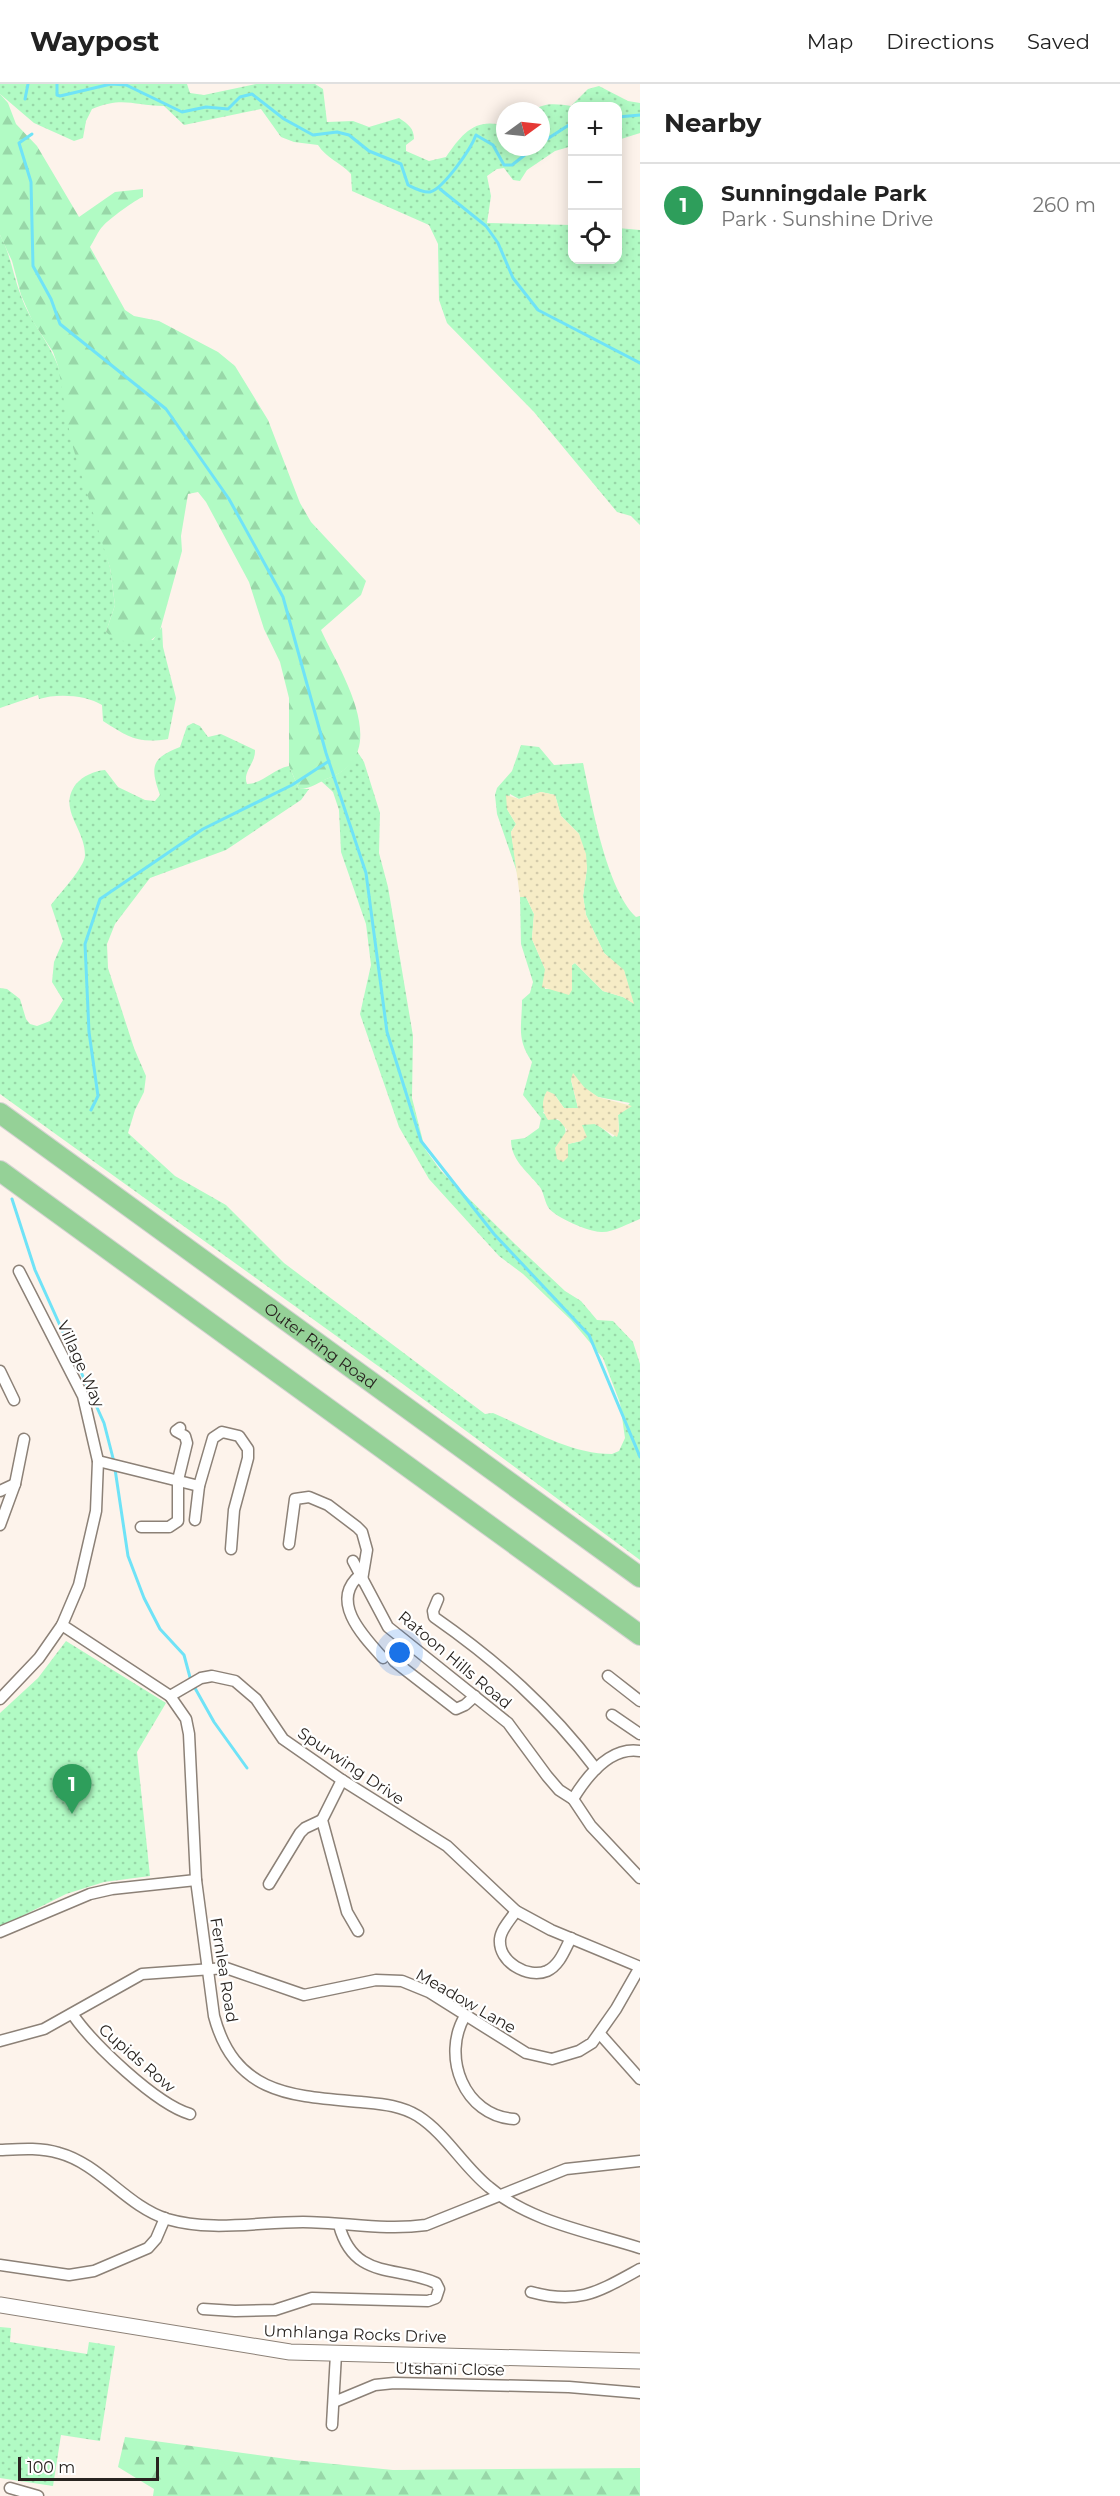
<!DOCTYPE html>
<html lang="en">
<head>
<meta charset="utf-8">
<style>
	:root { --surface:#fff; --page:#f6f6f6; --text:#222; --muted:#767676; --line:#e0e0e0; --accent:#7b812c }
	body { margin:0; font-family:Montserrat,sans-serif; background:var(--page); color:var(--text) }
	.controls { position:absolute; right:18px; top:18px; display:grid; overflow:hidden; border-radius:12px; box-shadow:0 3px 15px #0003 }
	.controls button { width:54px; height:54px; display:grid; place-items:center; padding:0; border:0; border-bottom:2px solid var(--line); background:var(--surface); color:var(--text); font:30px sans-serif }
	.compass { position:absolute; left:496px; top:18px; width:54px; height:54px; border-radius:50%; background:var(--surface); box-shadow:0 3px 15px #0003; rotate:75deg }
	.scale { position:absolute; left:18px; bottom:15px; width:141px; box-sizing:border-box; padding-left:6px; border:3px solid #292420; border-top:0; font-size:16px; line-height:21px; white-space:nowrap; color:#292420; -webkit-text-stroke:4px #fff; paint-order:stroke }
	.you { position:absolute; left:400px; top:1569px; width:21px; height:21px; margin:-15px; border:4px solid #fff; border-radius:50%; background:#1a73e8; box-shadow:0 0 0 9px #1a73e833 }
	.badge { display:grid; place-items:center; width:39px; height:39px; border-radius:50%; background:var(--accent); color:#fff; font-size:20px; font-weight:700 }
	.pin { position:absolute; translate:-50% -50px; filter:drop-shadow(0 2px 3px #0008) }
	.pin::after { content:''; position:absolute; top:32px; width:21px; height:18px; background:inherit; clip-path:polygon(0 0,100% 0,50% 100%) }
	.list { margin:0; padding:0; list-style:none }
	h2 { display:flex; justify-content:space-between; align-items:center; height:78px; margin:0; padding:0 24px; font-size:26px }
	h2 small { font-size:20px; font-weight:400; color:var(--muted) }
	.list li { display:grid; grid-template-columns:39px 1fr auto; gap:18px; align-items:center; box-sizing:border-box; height:84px; padding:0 24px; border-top:2px solid var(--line) }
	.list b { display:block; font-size:22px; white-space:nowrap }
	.list p { margin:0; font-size:20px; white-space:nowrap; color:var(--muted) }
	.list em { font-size:20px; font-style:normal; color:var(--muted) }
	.icon { flex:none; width:33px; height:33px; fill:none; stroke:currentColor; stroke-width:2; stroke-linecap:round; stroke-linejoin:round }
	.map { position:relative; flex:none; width:640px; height:2412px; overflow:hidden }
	header { display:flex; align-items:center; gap:36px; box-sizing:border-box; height:84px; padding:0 30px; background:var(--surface); border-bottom:2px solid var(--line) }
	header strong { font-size:28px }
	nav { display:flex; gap:33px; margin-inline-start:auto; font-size:21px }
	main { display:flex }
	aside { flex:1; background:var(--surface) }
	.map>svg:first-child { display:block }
</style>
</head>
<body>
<header>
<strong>Waypost</strong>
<nav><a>Map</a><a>Directions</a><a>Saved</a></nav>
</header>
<main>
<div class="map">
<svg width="640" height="2412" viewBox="0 0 640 2412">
	<defs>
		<pattern id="grass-dots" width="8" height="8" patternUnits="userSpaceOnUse" patternTransform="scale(1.5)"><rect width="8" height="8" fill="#b1fbc4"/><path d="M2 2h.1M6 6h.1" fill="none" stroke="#98d7a8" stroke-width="1.8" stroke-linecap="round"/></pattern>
		<pattern id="forest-firs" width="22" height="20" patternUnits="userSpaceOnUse" patternTransform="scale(1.5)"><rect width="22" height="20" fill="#b1fbc4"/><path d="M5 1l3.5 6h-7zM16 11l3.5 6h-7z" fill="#98d7a8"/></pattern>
		<pattern id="sand-dots" width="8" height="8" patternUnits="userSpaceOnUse" patternTransform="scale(1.5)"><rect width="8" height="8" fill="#f6ecc6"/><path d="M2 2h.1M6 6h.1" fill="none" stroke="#d3caaa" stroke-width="1.8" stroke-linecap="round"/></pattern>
	</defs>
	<rect width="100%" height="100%" fill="#fdf3eb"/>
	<g fill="url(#grass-dots)" fill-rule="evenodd">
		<path d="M0 0H187L190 9 204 11 256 0H315L323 5 327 38 353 37 369 43 399 34C408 40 414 44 414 55L406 61V67L429 77 446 73C462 50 475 33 505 42V63H541V27H533C544 18 557 20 571 22L588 5 599 2 628 17 640 19V49L618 56V22H572V62L555 67 527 86 520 97 513 96 504 84 497 85 487 92 491 112 487 139 572 141V176H618V144L640 146V441L631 432 617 428 534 328 447 239 439 216 438 160 429 141 352 107 351 90C340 78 326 74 318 61L294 58 281 53 261 25 184 41 164 22C133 22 124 12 92 25L86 37 83 54 74 57 34 39 0 10Z"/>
		<path d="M0 151C11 171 13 192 21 212 30 238 49 257 58 282L110 484 115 521 106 548 153 556 162 543 163 563 176 614 168 655C138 660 128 653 103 637L102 621C87 611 57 609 39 615L38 611 0 624Z"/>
		<path d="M193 639 200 642 208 653 221 650 255 666C256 679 242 688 247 700 264 699 273 685 289 682L299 705H309L301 716 226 766 150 794 115 840 107 860 108 884 134 964 146 992 144 1008 135 1026 128 1049 175 1092 226 1121 284 1179 485 1330 493 1329C531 1345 569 1370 612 1370L619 1367 625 1354 620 1319 603 1274 571 1236 523 1190 499 1172 429 1095 399 1043 360 930 371 881 366 840 341 768 339 726 333 708 321 697C340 690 348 686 357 667L364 678 380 729 379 769 388 803 413 952 412 1014 425 1065 441 1087 515 1160 565 1207 581 1217 597 1236 613 1237 633 1258 640 1280V1476L392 1292 0 1010V904L7 905 20 915 26 935 30 940 37 942 50 937 63 916 52 898 54 878 63 857 51 821C59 810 85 783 85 771 85 744 57 725 76 700 83 692 94 687 105 686L118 703 145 716 155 717 160 711C150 683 151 674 180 663L187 642Z"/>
		<path d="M521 661 539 663 554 681 583 679C592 720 606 804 636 833L640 832V1135C629 1139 612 1149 601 1148 589 1148 554 1133 548 1123 544 1116 544 1108 539 1102 527 1087 511 1076 511 1056L525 1054 539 1044 541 1034 523 1011 532 978C516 954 522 943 522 916L530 909 533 898 521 860 520 813H526L534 830 532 855 545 885V905H572V881L575 879 603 907 623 913 633 919 624 887 604 869 586 831 583 812 587 784 579 750 561 732 555 711 541 708 519 715 510 710 507 725 516 740 511 748 518 791 497 730 495 711 497 704 512 687ZM571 996 598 1013 630 1019 618 1031 619 1047 613 1053C603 1045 595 1035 582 1041L581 1057 568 1060 564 1039 543 1029 554 1010 564 1024H578Z"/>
		<path d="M66 1557 166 1619 137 1668 150 1792 104 1798 66 1810 0 1843V1629L38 1594Z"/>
		<path d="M0 2243 11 2244 10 2258 87 2270 89 2258 115 2262 100 2357 61 2351 53 2402 0 2394Z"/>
	</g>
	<g fill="url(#forest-firs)">
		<path d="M0 10 8 19 16 40 37 62 79 133 115 108 143 105V113C136 115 108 136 103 142 98 147 94 157 90 163L125 226 134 232 159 237 218 268 235 282 268 336 300 419 311 438 366 497 361 511 321 546C339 586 395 669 329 694 318 698 312 705 299 705L289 682V614L280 578 264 545 249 498 206 418 198 408 188 410 181 452 182 467 159 550 147 559H136L115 556 106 548 115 521 110 484 71 357 58 282 53 268 32 236 21 211 12 177 0 151Z"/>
		<path d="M125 2353 294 2376 393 2386 640 2384V2412H153L154 2405 118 2383Z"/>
	</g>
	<g fill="url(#sand-dots)">
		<path d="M541 708 555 711 561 732 579 750 586 770 587 784 583 812 586 831 604 869 624 886 634 920 623 913 603 907 575 879 572 881V906L569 911 542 903 545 885 532 855 534 830 526 813H520L511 748 516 740 507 725 506 711 519 715Z"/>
		<path d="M573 989 584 1003 598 1013 632 1022 618 1031 619 1047 617 1053 595 1040 582 1041 587 1053 581 1057 568 1060V1073L563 1078 557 1075 555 1064 567 1046 558 1035 548 1036C542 1028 541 1016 547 1007L554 1010 564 1024H578L571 995Z"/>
	</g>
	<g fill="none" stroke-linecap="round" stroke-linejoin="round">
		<g stroke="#6fe3f7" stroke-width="3">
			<path d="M57 0V11L60 12 111 0 126 1 182 28 206 23 228 25 240 13 252 10 284 35 313 51 337 48 349 51 369 67 401 80 408 101C414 104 423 109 430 108 443 105 471 65 476 51L493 61 504 81H512L535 63"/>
			<path d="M25 15 28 0"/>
			<path d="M618 33 640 31"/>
			<path d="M32 50 19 59 31 98 33 182 51 215 60 240 166 325 229 415 283 513 326 669 366 789 387 948 421 1057 494 1150 589 1251 640 1373"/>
			<path d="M541 59 572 39"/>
			<path d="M440 105 486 142 498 159 513 194 538 226 640 279"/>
			<path d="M91 1026 98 1012 89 948 85 860 100 815 203 745 292 701 329 677"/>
			<path d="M12 1115 35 1186 104 1339 114 1378"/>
			<path d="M115 1385 128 1472 144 1514 160 1545 184 1571 191 1597 214 1638 247 1684"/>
		</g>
		<defs>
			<g id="minor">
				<path d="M0 1287 14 1316"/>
				<path d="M98 1377 199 1402"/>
				<path d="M0 1407 15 1400"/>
				<path d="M195 1436 199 1402 213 1354 222 1348 239 1352 248 1365V1374L234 1426 231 1465"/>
				<path d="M0 1441 15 1400 24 1355"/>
				<path d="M141 1443H169L178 1437V1396L187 1359 185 1352 176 1347 180 1344"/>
				<path d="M289 1460 295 1415 309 1413 328 1421 357 1443 362 1448 367 1466 362 1496"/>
				<path d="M353 1477 388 1543 508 1639 547 1692 559 1706 573 1715"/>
				<path d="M360 1491C329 1517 363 1552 383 1574"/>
				<path d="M438 1515 433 1527 434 1533C497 1577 550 1624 596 1685"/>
				<path d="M62 1541 170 1612 186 1635 189 1650 196 1796 214 1932C235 2011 292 2012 361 2018 381 2020 400 2021 418 2032 446 2050 463 2082 489 2103 530 2138 590 2148 640 2164"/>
				<path d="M394 1577 456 1625 465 1621 475 1612"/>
				<path d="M608 1592 640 1617"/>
				<path d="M170 1612 201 1594 212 1592 235 1597 256 1615 283 1655 342 1696 447 1762 516 1827 551 1846 640 1883"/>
				<path d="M0 1615 39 1574 62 1541 79 1501 96 1427 98 1377 83 1312 19 1187"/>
				<path d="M612 1631 640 1650"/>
				<path d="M640 1667C610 1662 587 1692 573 1715L591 1742 640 1794"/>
				<path d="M342 1696 322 1736 347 1828 358 1847"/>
				<path d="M269 1800 300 1749 305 1744 322 1736"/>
				<path d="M516 1827C511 1835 501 1845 500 1855 498 1878 528 1895 547 1887 560 1881 565 1865 571 1854"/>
				<path d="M0 1848 90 1810 112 1805 196 1796"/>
				<path d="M73 1931C93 1960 156 2020 190 2030"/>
				<path d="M465 1932C441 1972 464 2032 514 2035"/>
				<path d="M600 1950 640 1995"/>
				<path d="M0 1957 44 1945 142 1890 226 1884 304 1911 376 1896 402 1897 429 1908 526 1969 552 1975 579 1967 592 1959 616 1925 640 1883"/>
				<path d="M0 2066C19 2065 40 2063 59 2069 100 2080 126 2122 167 2135 212 2148 257 2138 303 2138 344 2138 384 2147 426 2141L566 2085 640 2077"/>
				<path d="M0 2181 69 2191 94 2187 148 2164 156 2155 165 2134"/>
				<path d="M531 2208C579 2221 598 2208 640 2185"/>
				<path d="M203 2225 235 2227 275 2226 312 2214 428 2217 436 2214 439 2205 436 2199C397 2181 354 2197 339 2141"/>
				<path d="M334 2318 375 2301 394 2299 569 2303 640 2309"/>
				<path d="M332 2341 336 2270"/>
				<path d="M10 2404 38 2412"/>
			</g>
			<path id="secondary" d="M0 2221 290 2268 640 2277"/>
			<g id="motorway">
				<path id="s1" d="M0 1029 640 1493"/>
				<path d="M0 1087 640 1551"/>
			</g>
		</defs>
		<use href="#minor" stroke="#8c8177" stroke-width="13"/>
		<use href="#secondary" stroke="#8c8177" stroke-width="17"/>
		<use href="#motorway" stroke="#d4d3d2" stroke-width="22"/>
		<use href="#minor" stroke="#fff" stroke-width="10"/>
		<use href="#secondary" stroke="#fff" stroke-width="15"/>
		<use href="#motorway" stroke="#95d197" stroke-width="20"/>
	</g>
	<g text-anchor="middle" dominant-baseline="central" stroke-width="4.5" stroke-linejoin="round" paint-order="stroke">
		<g font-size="16" fill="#292420" stroke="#fff">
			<text stroke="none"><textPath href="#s1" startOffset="396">Outer Ring Road</textPath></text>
			<text transform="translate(81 1280) rotate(66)">Village Way</text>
			<text transform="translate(455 1576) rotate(40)">Ratoon Hills Road</text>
			<text transform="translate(351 1682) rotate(34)">Spurwing Drive</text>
			<text transform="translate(224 1886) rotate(81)">Fernlea Road</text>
			<text transform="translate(466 1917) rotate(30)">Meadow Lane</text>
			<text transform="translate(137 1974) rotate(41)">Cupids Row</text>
			<text transform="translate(355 2250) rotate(2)">Umhlanga Rocks Drive</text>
			<text transform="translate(450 2285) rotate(1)">Utshani Close</text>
		</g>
	</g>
</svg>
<div class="controls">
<button>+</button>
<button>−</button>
<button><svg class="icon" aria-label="locate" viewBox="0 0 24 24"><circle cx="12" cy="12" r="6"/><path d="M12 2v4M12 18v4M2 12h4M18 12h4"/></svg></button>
</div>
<svg class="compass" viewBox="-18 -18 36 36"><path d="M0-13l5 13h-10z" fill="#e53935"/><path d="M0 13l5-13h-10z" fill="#767676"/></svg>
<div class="scale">100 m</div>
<div class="you"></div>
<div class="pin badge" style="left:72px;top:1730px;background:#2e9e5b">1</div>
</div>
<aside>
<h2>Nearby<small></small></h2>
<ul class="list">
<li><span class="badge" style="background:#2e9e5b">1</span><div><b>Sunningdale Park</b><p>Park · Sunshine Drive</p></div><em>260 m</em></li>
</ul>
</aside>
</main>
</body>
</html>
